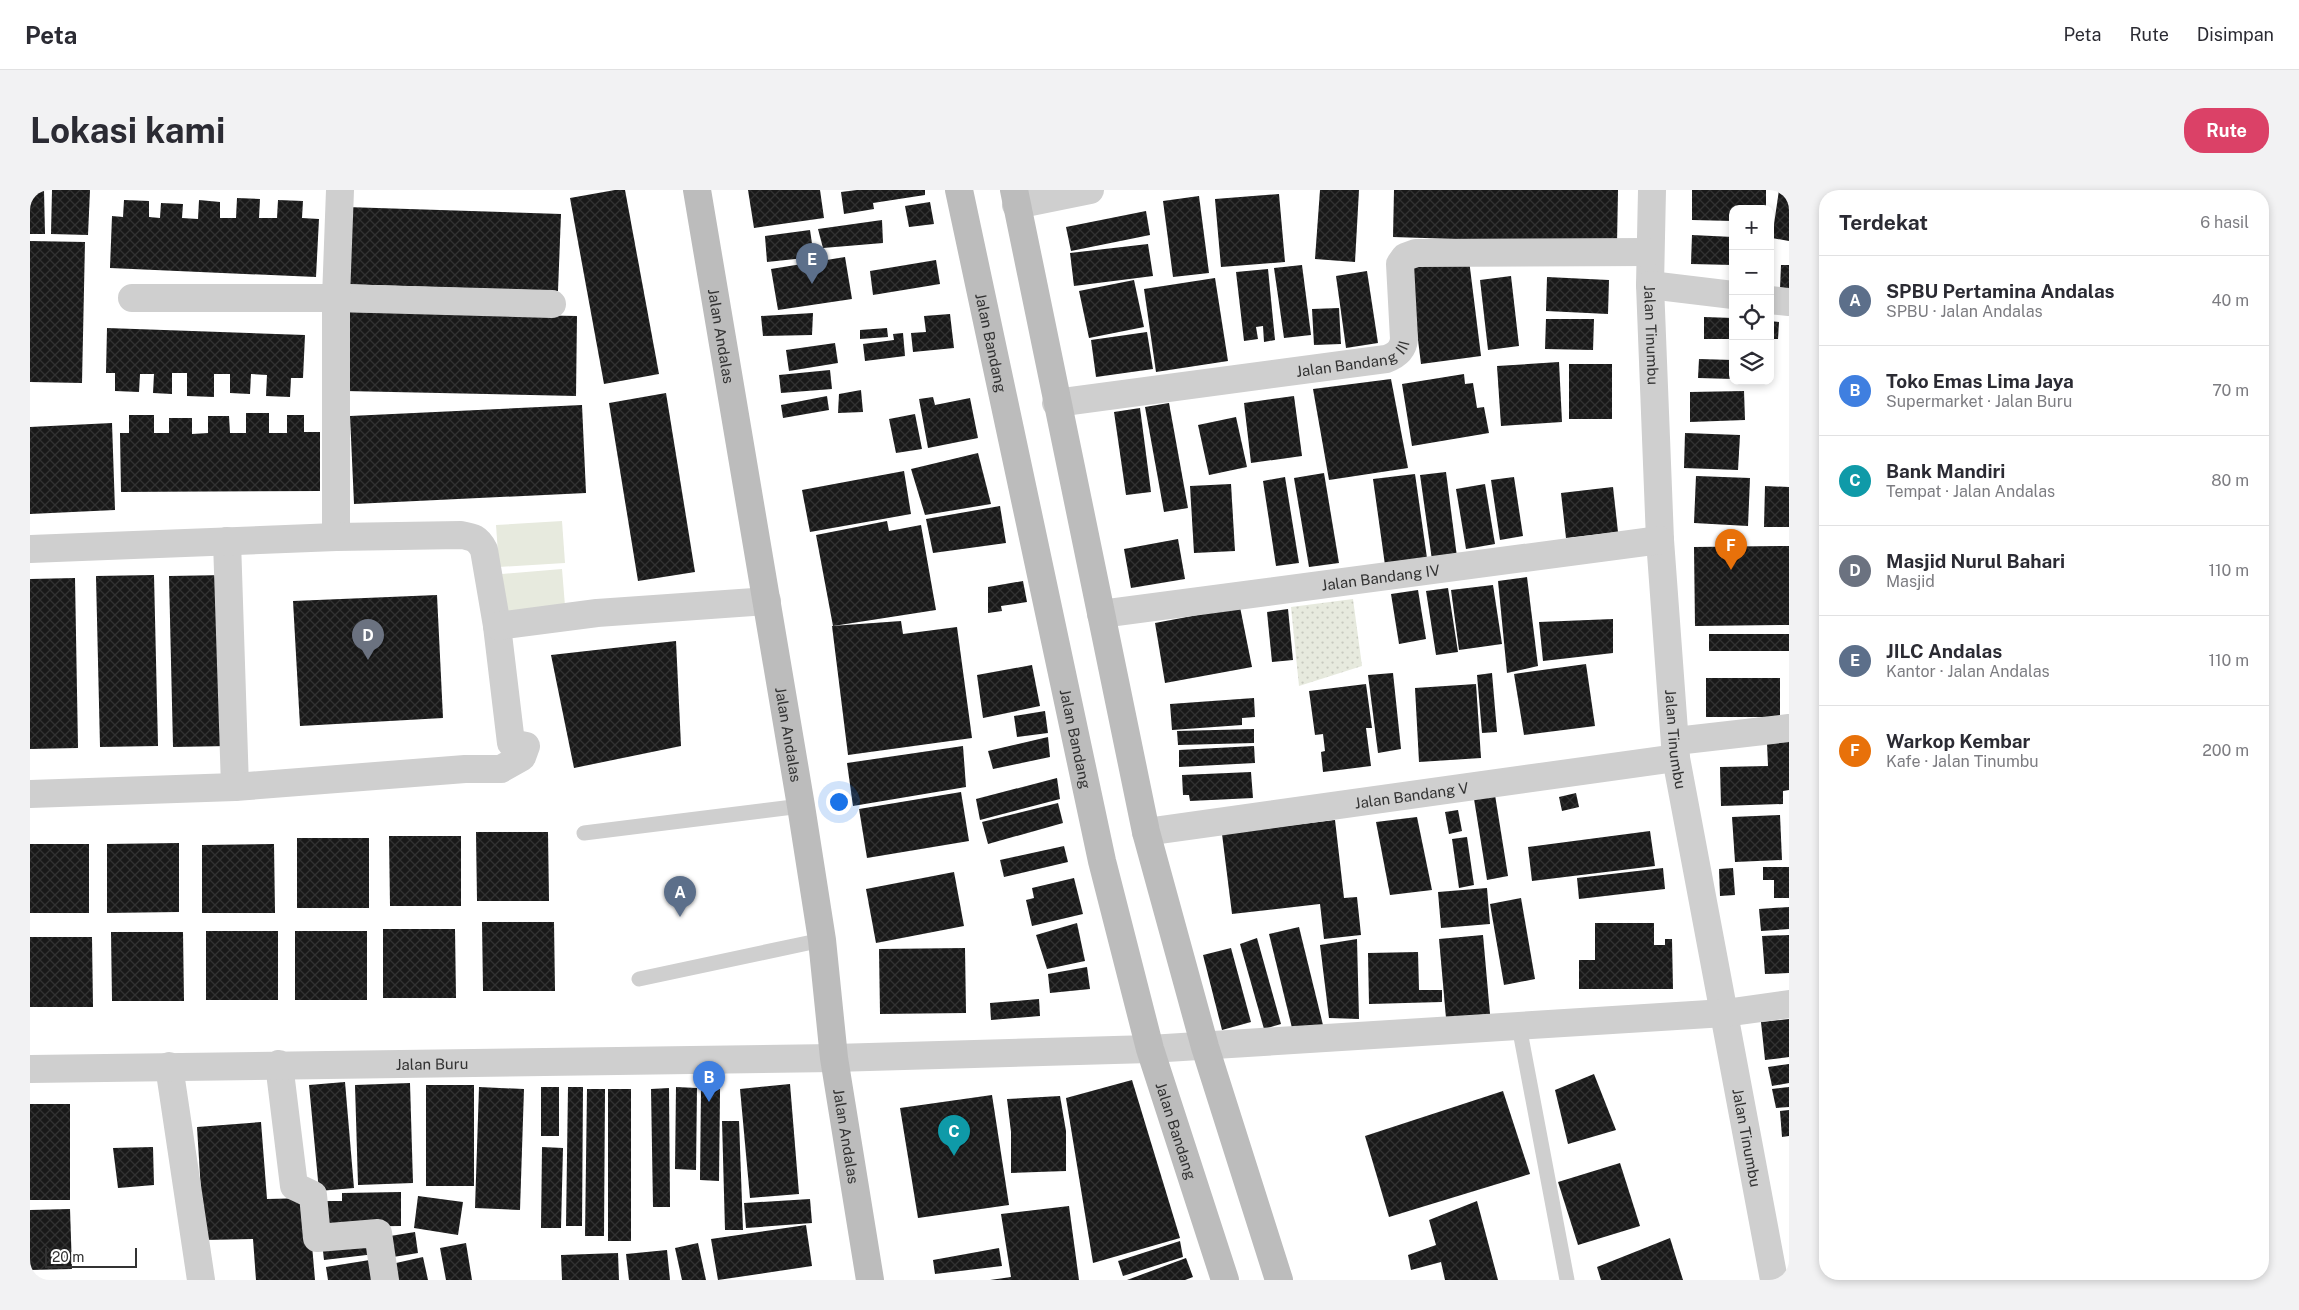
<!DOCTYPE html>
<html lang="id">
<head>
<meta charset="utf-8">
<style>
	:root { --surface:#fff; --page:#f2f2f3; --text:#2b2b33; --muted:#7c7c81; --line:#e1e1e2; --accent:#db4167 }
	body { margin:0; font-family:"Public Sans",sans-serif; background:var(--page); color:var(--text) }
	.controls { position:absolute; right:15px; top:15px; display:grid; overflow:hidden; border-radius:10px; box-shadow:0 2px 8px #0003 }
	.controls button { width:45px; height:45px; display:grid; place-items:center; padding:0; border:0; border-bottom:1px solid var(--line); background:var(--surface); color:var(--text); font:25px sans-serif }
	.scale { position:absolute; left:15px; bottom:12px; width:92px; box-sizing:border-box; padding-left:5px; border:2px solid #323232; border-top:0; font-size:14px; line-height:18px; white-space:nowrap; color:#323232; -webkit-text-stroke:4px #fff; paint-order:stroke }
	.you { position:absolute; left:808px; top:611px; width:18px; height:18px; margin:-12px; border:4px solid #fff; border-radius:50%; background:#1a73e8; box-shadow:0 0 0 8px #1a73e833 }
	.badge { display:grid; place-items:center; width:32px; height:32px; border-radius:50%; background:var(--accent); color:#fff; font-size:16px; font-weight:700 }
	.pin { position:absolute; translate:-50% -41px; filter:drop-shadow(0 1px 2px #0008) }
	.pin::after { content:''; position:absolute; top:26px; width:18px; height:15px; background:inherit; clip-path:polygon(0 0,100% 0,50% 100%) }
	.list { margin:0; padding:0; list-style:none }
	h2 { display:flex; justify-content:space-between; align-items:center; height:65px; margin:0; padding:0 20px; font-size:21px }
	h2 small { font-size:16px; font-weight:400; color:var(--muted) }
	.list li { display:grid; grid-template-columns:32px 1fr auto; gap:15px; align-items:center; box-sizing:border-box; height:90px; padding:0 20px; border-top:1px solid var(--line) }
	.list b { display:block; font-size:19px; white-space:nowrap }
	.list p { margin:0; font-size:16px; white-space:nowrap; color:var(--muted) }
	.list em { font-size:16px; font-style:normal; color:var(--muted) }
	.icon { flex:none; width:28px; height:28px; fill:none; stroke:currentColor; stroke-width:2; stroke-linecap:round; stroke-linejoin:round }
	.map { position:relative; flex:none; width:1759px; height:1090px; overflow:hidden; border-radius:20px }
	header { display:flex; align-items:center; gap:30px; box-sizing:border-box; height:70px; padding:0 25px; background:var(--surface); border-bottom:1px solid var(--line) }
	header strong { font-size:24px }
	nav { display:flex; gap:28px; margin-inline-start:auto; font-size:18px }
	.intro { display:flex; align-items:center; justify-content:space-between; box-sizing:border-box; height:120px; padding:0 30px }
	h1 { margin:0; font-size:35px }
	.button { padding:12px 22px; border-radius:20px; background:var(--accent); color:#fff; font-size:18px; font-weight:700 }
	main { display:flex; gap:30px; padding:0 30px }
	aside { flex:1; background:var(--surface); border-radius:20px; box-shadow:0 2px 8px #0003 }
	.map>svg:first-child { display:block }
</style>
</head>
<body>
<header>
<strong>Peta</strong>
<nav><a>Peta</a><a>Rute</a><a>Disimpan</a></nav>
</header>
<div class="intro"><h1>Lokasi kami</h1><a class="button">Rute</a></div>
<main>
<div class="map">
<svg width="1759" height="1090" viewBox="0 0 1759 1090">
	<defs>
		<pattern id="grass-dots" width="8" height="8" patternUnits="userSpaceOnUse" patternTransform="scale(1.25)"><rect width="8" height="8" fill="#e7eade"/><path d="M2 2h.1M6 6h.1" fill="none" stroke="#c7c9bf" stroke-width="1.8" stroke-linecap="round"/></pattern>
		<pattern id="building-cross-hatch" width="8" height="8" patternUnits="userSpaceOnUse" patternTransform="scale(1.25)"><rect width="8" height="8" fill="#191919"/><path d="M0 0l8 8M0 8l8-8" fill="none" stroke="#323232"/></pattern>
	</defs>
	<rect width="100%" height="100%" fill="#fff"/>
	<path fill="url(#grass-dots)" d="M1323 409 1332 476 1269 496 1261 417Z"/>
	<g fill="#e7eade">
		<path d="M532 331 535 373 469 377 466 335Z"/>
		<path d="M532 379 535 416 476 422 472 384Z"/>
	</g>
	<g fill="url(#building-cross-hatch)">
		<path d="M0 0H14L15 44H0Z"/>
		<path d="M22 0H60L58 45 21 44Z"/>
		<path d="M585 0H595L629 184 574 194 540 8Z"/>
		<path d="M718 0H790L794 28 724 38Z"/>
		<path d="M827 0H895V5L843 13 844 19 814 24 811 2Z"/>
		<path d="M1290 0H1329L1325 72 1285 69Z"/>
		<path d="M1364 0H1588L1587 54 1363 47Z"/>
		<path d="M1662 0H1736V19H1703V31L1662 30Z"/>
		<path d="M1749 0H1759V51L1742 48Z"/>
		<path d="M1249 4 1255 72 1191 77 1185 9Z"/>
		<path d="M1169 6 1179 83 1143 87 1133 11Z"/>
		<path d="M207 8 230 9 229 28H247L248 10 273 11 272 28 289 29 286 87 80 78 82 26 93 27 94 10 119 11V27L130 28 131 13 153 14 152 28 168 29 169 10 190 12V28H206Z"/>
		<path d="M900 12 904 34 879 37 875 16Z"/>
		<path d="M316 17 531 24 528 101 313 94Z"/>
		<path d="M1116 21 1120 45 1041 61 1036 37Z"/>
		<path d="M852 30 853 53 793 58 788 39Z"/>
		<path d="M780 40 784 67 737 72 735 46Z"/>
		<path d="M1662 45 1703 47V75L1661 74Z"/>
		<path d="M0 51 55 52 52 193 0 192Z"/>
		<path d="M1118 54 1123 86 1044 96 1040 63Z"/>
		<path d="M815 67 822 109 748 120 741 79Z"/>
		<path d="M906 70 910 94 843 105 840 81Z"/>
		<path d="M1439 70 1451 166 1391 174 1379 78Z"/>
		<path d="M1272 75 1281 145 1254 148 1244 78Z"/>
		<path d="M1751 75H1759V100L1750 99Z"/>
		<path d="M1238 79 1245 150 1234 152 1233 136 1226 137 1228 149 1214 151 1206 82Z"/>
		<path d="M1337 81 1348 153 1316 158 1306 86Z"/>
		<path d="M1481 86 1489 156 1458 160 1450 90Z"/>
		<path d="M1517 87 1579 90 1578 124 1516 121Z"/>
		<path d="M1185 88 1198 171 1126 182 1114 99Z"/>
		<path d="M1104 90 1114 137 1059 148 1049 101Z"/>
		<path d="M1309 118 1311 154 1284 155 1282 119Z"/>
		<path d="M317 122 547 126 546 206 315 201Z"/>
		<path d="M783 123 782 145 733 146 731 126Z"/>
		<path d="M920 124 924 158 883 162 881 143 896 142 894 126Z"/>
		<path d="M1674 127 1703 128V149H1674Z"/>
		<path d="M1516 129H1564L1563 160 1515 159Z"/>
		<path d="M1740 131 1749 132 1748 149H1740Z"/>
		<path d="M77 138 275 145 273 188H261L260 207 236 206 237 185 221 184 220 204 200 203V184H184V207L157 206V183H142V204L123 203 124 184H110L109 202 85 201V183H76Z"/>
		<path d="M857 138 858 147 830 149V140Z"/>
		<path d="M1117 142 1123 179 1066 187 1061 150Z"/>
		<path d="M873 143 875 166 835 171 833 154 864 150 863 144Z"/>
		<path d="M805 153 808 173 759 181 756 160Z"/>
		<path d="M1669 169 1703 170V189L1668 188Z"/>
		<path d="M1529 172 1532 232 1471 236 1467 176Z"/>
		<rect x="1539" y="174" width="43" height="55"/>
		<path d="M800 180 802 199 751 203 749 185Z"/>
		<path d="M1434 184 1435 194 1443 193 1447 218 1454 217 1459 243 1382 256 1372 194Z"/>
		<path d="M1361 189 1378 278 1299 290 1283 199Z"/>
		<path d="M831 200 833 222 808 223 809 204Z"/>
		<path d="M1714 201 1715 230 1660 232V202Z"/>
		<path d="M636 203 665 382 608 391 579 213Z"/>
		<path d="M797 206 799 220 753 228 751 215Z"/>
		<path d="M1264 206 1272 266 1221 273 1214 213Z"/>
		<path d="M903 207 905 215 940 208 948 248 898 258 889 209Z"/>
		<path d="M1139 213 1158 318 1134 322 1115 217Z"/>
		<path d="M552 215 556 303 324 314 320 226Z"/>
		<path d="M1110 218 1121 302 1096 305 1084 222Z"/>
		<path d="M216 223H239V243H257V225H274V242H290V301L91 302 90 243H99V225H124V243H139V228H162V244L178 243V226H199L200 243H216Z"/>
		<path d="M885 224 892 259 866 263 859 229Z"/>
		<path d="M1206 227 1217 277 1179 285 1168 235Z"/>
		<path d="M82 233 85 320 0 324V237Z"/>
		<path d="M1655 243 1710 245 1708 280 1654 278Z"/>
		<path d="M948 263 961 314 895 325 881 279Z"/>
		<path d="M874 281 881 324 780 342 772 300Z"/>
		<path d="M1416 282 1427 367 1402 370 1390 285Z"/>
		<path d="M1294 283 1309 373 1279 377 1264 288Z"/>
		<path d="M1385 284 1397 368 1355 375 1343 289Z"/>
		<path d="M1666 286 1720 288 1718 336 1664 333Z"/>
		<path d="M1255 287 1269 373 1246 376 1233 291Z"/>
		<path d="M1484 287 1493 346 1470 350 1461 290Z"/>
		<path d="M1201 294 1205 361 1164 363 1160 296Z"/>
		<path d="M1455 294 1465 354 1436 359 1426 299Z"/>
		<path d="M1735 296 1759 297V337H1734Z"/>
		<path d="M1583 297 1588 342 1536 348 1531 303Z"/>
		<path d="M970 316 976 353 903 363 896 329Z"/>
		<path d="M857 331 859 341 891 335 906 420 803 436 786 345Z"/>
		<path d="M1148 349 1155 389 1101 398 1094 359Z"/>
		<path d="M1759 356V435L1665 436 1664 357Z"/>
		<path d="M124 385 128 556 70 557 66 386Z"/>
		<path d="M197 385 200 556 143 557 139 386Z"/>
		<path d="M1497 387 1508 476 1477 483 1468 391Z"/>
		<path d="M45 388 48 558 0 559V389Z"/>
		<path d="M993 391 997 412 971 416 972 421 958 423V397Z"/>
		<path d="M1463 395 1472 454 1429 460 1421 400Z"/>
		<path d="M1418 398 1428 462 1406 465 1396 401Z"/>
		<path d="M1388 400 1396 449 1369 454 1361 404Z"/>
		<path d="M407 405 413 528 270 536 263 411Z"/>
		<path d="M1210 417 1222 477 1135 493 1125 433Z"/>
		<path d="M1258 419 1263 470 1242 472 1237 422Z"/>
		<path d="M1583 429V463L1513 471 1509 432Z"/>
		<path d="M871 431 873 444 927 437 942 548 818 565 802 436Z"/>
		<rect x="1679" y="444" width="80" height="17"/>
		<path d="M646 451 651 556 544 578 521 465Z"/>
		<path d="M1556 474 1565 536 1494 545 1484 484Z"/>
		<path d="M1002 475 1010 516 953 528 947 485Z"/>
		<path d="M1363 483 1371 559 1348 563 1338 485Z"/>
		<path d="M1462 483 1467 542 1452 543 1447 485Z"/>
		<rect x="1676" y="488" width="74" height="39"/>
		<path d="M1336 494 1342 538H1336L1341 576 1293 582 1291 562 1295 561 1293 544 1285 545 1279 501Z"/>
		<path d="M1446 494 1451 568 1389 572 1385 498Z"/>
		<path d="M1224 508 1225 527 1212 528V535L1142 540 1140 514Z"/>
		<path d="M1015 521 1018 543 987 547 984 526Z"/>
		<path d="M1224 539V553L1148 555 1147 541Z"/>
		<path d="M1018 547 1020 567 963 579 958 561Z"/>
		<path d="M1759 552V600L1753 601V614L1691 616 1690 577 1738 576 1737 553Z"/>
		<path d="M933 556 936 597 823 616 817 573Z"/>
		<path d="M1224 556 1225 573 1149 577V560Z"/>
		<path d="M1221 582 1223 608 1160 611 1159 605H1153L1152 585Z"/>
		<path d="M1027 588 1030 609 950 630 946 609Z"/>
		<path d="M931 602 939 651 837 668 829 619Z"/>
		<path d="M1546 603 1549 617 1532 621 1529 607Z"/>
		<path d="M1465 605 1478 686 1457 690 1444 609Z"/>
		<path d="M1028 613 1033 633 958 654 952 632Z"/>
		<path d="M1428 620 1432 641 1419 644 1415 622Z"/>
		<path d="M1750 625 1752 670 1705 672 1702 627Z"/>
		<path d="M1387 627 1402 700 1360 705 1346 632Z"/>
		<path d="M1305 630 1314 708 1327 707 1331 745 1294 749 1290 714 1202 724 1192 644Z"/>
		<path d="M1620 641 1625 676 1502 691 1498 657Z"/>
		<path d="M446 642H518L519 711H447Z"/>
		<path d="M359 646H431V716H360Z"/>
		<path d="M1437 647 1444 695 1429 698 1422 649Z"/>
		<rect x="267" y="648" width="72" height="70"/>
		<path d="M149 653V722L77 723V654Z"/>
		<rect x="0" y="654" width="59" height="69"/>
		<path d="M244 654 245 723H172V655Z"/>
		<path d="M1034 656 1038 672 974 687 970 670Z"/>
		<path d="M1733 677H1759V708H1744V690H1733Z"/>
		<path d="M1633 678 1635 699 1549 709 1547 688Z"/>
		<path d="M1703 678 1705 705 1690 706 1689 679Z"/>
		<path d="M924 682 934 736 846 753 836 699Z"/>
		<path d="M1044 688 1053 724 1002 736 996 710 1004 708 1002 698Z"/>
		<path d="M1457 698 1460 734 1411 738 1408 702Z"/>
		<path d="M1491 708 1505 789 1474 795 1460 714Z"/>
		<path d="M1759 717V739L1731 741 1729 719Z"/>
		<path d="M452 732H524L525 801H453Z"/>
		<path d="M1047 733 1055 771 1017 779 1006 745Z"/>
		<path d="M1565 733H1624V755H1635V749H1642L1643 799H1549V770H1565Z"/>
		<path d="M1269 737 1293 835 1263 842 1239 744Z"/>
		<path d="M353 739H425L426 808H353Z"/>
		<rect x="176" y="741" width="72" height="69"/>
		<rect x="265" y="741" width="72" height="69"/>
		<path d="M81 742H153L154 811H82Z"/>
		<path d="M1453 745 1460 824 1416 828 1409 749Z"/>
		<path d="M1759 745V783L1735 784 1732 746Z"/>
		<path d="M0 747H62L63 817H0Z"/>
		<path d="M1227 748 1251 834 1234 839 1210 754Z"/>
		<path d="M1327 749 1329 829 1299 828 1290 755Z"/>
		<path d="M935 758 936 823 850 824 849 759Z"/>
		<path d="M1201 758 1221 832 1192 840 1173 765Z"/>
		<path d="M1388 762 1389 800H1412V812L1339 814 1338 763Z"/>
		<path d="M1057 777 1060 799 1020 803 1018 784Z"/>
		<path d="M1009 809 1010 826 961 830 960 813Z"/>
		<path d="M1759 829V867L1735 870 1731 832Z"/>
		<path d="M1759 874V893L1742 896 1738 877Z"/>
		<path d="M1564 884 1586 940 1538 954 1525 900Z"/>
		<path d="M1102 890 1150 1048 1063 1073 1036 908Z"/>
		<path d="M315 892 324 998 289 1001 279 895Z"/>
		<path d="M380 893 383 993 328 995 325 895Z"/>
		<path d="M760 894 769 1004 720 1008 710 899Z"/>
		<rect x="396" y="895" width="48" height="101"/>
		<path d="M449 897 494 899 490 1020 445 1018Z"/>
		<rect x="511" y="897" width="18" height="49"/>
		<path d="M538 897H553L552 1036H536Z"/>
		<path d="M646 897 667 898 666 980 645 979Z"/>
		<path d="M1759 897V917L1746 918 1742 899Z"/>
		<path d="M639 898 640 1017H623L621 899Z"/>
		<path d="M557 899H575L574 1046H555Z"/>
		<rect x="578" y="899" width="23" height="152"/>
		<path d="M671 899H690L689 991 670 990Z"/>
		<path d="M1473 901 1500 984 1359 1027 1335 946Z"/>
		<path d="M962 905 979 1015 888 1028 870 918Z"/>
		<path d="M1030 906 1036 941V981L981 983V942L977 909Z"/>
		<rect x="0" y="914" width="40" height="96"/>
		<path d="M1759 920V946L1752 947 1750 921Z"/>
		<path d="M692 931H709L713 1040H695Z"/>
		<path d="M231 932 237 1009 278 1008 285 1090H226L223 1049 174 1050 167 937Z"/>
		<path d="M123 957 124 995 88 998 83 958Z"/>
		<path d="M512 957 533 958 531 1038H511Z"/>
		<path d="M1590 973 1610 1036 1548 1055 1528 992Z"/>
		<path d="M371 1002V1036L291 1037V1011H312V1003Z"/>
		<path d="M388 1006 433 1012 428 1045 384 1038Z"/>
		<path d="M780 1009 782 1033 716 1038 714 1013Z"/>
		<path d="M1447 1011 1468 1090H1415L1411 1072 1381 1080 1378 1065 1406 1055 1399 1030Z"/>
		<path d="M1039 1016 1049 1090H960L981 1087 971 1024Z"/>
		<path d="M40 1019 42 1079 0 1080V1020Z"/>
		<path d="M776 1035 782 1076 688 1090 681 1049Z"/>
		<path d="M385 1042 388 1063 357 1068 354 1047Z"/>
		<path d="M343 1047 345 1064 294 1070 292 1053Z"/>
		<path d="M1640 1048 1653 1090H1571L1567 1077Z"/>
		<path d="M1150 1051 1153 1067 1093 1086 1088 1071Z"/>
		<path d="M436 1053 442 1090H416L410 1058Z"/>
		<path d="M668 1053 676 1090H652L645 1058Z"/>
		<path d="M969 1058 972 1076 905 1084 903 1070Z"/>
		<path d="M637 1060 640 1090H599L596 1064Z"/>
		<path d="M588 1063 589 1090H532L531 1065Z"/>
		<path d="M393 1067 398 1090H360L357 1075Z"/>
		<path d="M1156 1068 1163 1087 1155 1090H1097Z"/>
		<path d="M346 1069 349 1090H298L296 1077Z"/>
	</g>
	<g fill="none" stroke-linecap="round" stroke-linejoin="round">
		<g stroke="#cfcfcf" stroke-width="15">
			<path d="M554 643 771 616"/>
			<path d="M609 789 792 750"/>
			<path d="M1489 836 1537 1090"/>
		</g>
		<g stroke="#cfcfcf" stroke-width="28">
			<path id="s1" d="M1622 0 1620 95 1630 350 1646 568 1744 1090"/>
			<path d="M986 15 1060 0"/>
			<path d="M1620 95 1703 105"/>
			<path d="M102 108H306L522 114"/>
			<path d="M1740 110 1759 112"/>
			<path id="s2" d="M1026 213 1356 169C1367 165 1373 160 1374 149L1370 74 1375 67 1386 63 1620 62"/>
			<path d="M306 347V108L310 0"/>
			<path d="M197 351 205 597"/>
			<path d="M0 359 306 347 431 345C443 347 448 348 454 360L467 436 481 553 496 556 492 567 471 579H435L205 597 0 604"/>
			<path id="s3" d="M1071 424 1630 350"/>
			<path d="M467 436 567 423 737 411"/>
			<path d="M1646 551 1759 538"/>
			<path id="s4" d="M1116 642 1646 568"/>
			<path d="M249 874 264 996 283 1005 287 1048 348 1043 355 1090"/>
			<path d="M139 876 171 1090"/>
			<path id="s5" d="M0 879 804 868 1120 859 1695 823 1759 814"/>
		</g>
		<g stroke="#bcbcbc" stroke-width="28">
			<path id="s6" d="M667 0 771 616 792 750 804 868 840 1090"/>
			<path id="s7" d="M929 0 1072 671 1120 859 1195 1090"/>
			<path d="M984 0 1116 642 1175 857 1249 1090"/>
		</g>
	</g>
	<g text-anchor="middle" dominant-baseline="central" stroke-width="5" stroke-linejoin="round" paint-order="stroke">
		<g font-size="15" fill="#323232" stroke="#fff">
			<text stroke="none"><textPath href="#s6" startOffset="148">Jalan Andalas</textPath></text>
			<text stroke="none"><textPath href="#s1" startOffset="145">Jalan Tinumbu</textPath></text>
			<text stroke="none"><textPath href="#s7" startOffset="156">Jalan Bandang</textPath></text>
			<text stroke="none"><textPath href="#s2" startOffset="301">Jalan Bandang III</textPath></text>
			<text stroke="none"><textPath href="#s3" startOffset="282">Jalan Bandang IV</textPath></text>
			<text stroke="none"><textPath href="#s6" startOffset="552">Jalan Andalas</textPath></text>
			<text stroke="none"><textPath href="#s7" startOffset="561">Jalan Bandang</textPath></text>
			<text stroke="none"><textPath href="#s1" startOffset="550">Jalan Tinumbu</textPath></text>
			<text stroke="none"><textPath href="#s4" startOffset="268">Jalan Bandang V</textPath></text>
			<text stroke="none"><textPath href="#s5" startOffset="402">Jalan Buru</textPath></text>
			<text stroke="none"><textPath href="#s7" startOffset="966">Jalan Bandang</textPath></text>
			<text stroke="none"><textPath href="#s6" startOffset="958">Jalan Andalas</textPath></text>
			<text stroke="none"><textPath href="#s1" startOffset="955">Jalan Tinumbu</textPath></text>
		</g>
	</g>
</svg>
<div class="controls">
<button>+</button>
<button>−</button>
<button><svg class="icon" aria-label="locate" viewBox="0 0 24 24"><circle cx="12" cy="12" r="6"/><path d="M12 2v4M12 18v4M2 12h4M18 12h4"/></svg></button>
<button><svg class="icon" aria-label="layers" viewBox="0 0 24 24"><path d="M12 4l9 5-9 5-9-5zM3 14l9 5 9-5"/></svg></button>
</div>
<div class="scale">20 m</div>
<div class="you"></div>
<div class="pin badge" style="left:650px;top:727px;background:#5c6f8a">A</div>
<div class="pin badge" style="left:679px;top:912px;background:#3f7fe0">B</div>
<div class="pin badge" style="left:924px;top:966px;background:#0f9aa8">C</div>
<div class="pin badge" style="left:338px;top:470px;background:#6b7280">D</div>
<div class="pin badge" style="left:782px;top:94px;background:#5c6f8a">E</div>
<div class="pin badge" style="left:1701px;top:380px;background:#e8710a">F</div>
</div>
<aside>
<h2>Terdekat<small>6 hasil</small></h2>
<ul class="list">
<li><span class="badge" style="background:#5c6f8a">A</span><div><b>SPBU Pertamina Andalas</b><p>SPBU · Jalan Andalas</p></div><em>40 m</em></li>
<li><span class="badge" style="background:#3f7fe0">B</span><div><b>Toko Emas Lima Jaya</b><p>Supermarket · Jalan Buru</p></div><em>70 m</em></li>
<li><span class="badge" style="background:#0f9aa8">C</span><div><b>Bank Mandiri</b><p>Tempat · Jalan Andalas</p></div><em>80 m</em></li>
<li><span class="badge" style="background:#6b7280">D</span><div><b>Masjid Nurul Bahari</b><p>Masjid</p></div><em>110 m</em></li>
<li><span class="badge" style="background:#5c6f8a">E</span><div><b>JILC Andalas</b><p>Kantor · Jalan Andalas</p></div><em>110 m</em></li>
<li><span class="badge" style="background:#e8710a">F</span><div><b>Warkop Kembar</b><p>Kafe · Jalan Tinumbu</p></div><em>200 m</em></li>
</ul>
</aside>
</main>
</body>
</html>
